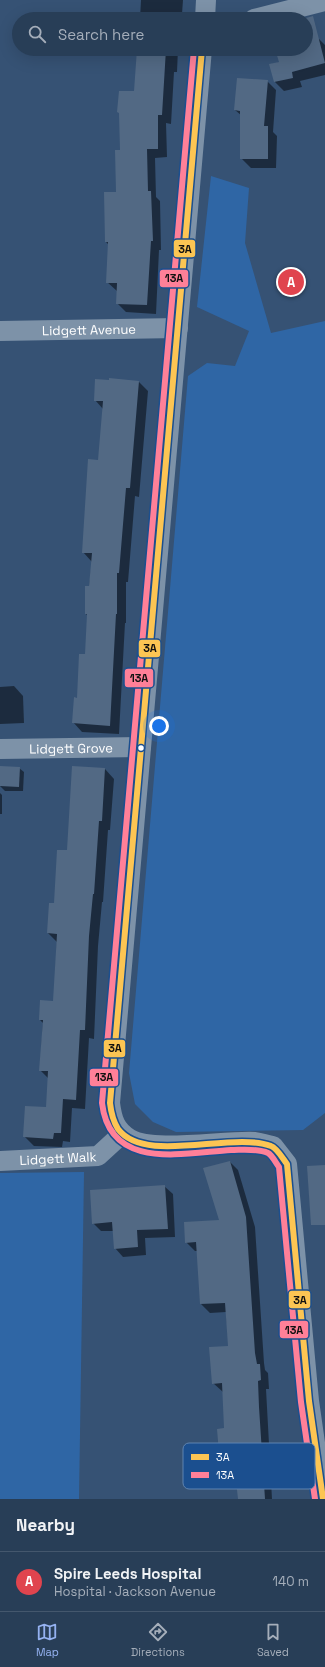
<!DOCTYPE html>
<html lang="en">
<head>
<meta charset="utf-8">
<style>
	:root { --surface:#283e57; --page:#344961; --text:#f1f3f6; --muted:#a5aeba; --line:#44576d; --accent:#95b2f1 }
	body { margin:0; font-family:"Space Grotesk",sans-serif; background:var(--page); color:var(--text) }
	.you { position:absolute; left:159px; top:726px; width:14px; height:14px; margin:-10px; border:3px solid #fff; border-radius:50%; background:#1a73e8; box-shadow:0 0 0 6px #1a73e833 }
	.badge { display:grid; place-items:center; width:26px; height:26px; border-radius:50%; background:var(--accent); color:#fff; font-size:13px; font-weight:700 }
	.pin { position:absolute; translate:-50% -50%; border:2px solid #fff; box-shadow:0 1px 4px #0006 }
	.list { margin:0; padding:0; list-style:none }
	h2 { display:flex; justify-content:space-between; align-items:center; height:52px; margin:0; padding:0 16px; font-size:17px }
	h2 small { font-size:13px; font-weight:400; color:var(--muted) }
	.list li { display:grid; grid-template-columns:26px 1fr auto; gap:12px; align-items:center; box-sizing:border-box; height:60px; padding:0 16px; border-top:1px solid var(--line) }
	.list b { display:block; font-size:15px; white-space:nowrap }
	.list p { margin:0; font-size:13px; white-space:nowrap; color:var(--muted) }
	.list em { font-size:13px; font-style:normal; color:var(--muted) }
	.icon { flex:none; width:22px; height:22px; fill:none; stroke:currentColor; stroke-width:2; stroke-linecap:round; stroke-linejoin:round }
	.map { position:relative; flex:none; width:325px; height:1499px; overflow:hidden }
	.search { position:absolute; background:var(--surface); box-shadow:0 4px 16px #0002; left:12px; right:12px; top:12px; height:44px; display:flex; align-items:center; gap:10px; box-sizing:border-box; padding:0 14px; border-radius:22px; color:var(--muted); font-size:15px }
	.sheet { height:112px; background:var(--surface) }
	nav { display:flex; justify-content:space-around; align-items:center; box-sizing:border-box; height:56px; border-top:1px solid var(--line); background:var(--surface); font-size:11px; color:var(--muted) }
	nav a { display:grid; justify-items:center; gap:2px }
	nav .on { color:var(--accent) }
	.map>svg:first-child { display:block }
</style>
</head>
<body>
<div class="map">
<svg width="325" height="1499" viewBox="0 0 325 1499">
	<rect width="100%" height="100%" fill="#365274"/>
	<g fill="#2f66a5">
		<path d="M211 176 249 188 245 243 271 333 325 321V1113L303 1130 176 1132 153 1122 135 1104 129 1073 188 376 207 363 235 366 249 331 197 307Z"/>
		<path d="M84 1172 79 1499H0V1173Z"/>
	</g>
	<g fill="#0007">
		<path d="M141 0H183L182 14H180V19H140Z"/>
		<path d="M319 39 325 45V75L300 81 302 87 284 91 275 82 271 65 280 62 282 49H306V43Z"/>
		<path d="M138 49H178L177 72H174L171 124 166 123 167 157 155 158 156 197 160 201 161 250H159L156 314 126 312 117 303V291L107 282 109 245 106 242 105 193H117L121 151 135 92Z"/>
		<path d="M267 81 276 90 273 132 277 136 276 168H251L242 159V116L235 110Z"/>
		<path d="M139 382 148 391 139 497 135 496 128 582H126V623H125L119 734 82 732 73 722 86 655 88 616 86 614 92 562 83 552 99 461 103 409 95 400Z"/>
		<path d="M14 686 23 696 24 723 0 724V687Z"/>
		<path d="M19 768 24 772 23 791H5L0 786Z"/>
		<path d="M105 769 114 779 110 830H108L103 902H102L98 946 94 1039 89 1038 85 1109 72 1108 70 1142 63 1141 62 1147 34 1146 24 1136 47 1108 49 1079 40 1070 43 1023 40 1020 54 1002 57 942 48 933 68 851Z"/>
		<path d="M0 793 2 795V814H0Z"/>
		<path d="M230 1162 238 1170 255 1227 264 1363 265 1370 268 1373 269 1389H266L272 1499H239L236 1471 220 1453 226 1429 223 1392 213 1383 229 1347 226 1312 210 1313 201 1304 198 1251H195L186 1242 220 1220Z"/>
		<path d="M164 1186 173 1194 175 1237 145 1238 146 1255 123 1257 115 1248 114 1231H101L93 1223Z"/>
	</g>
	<g fill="#526984">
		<path d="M313 16 325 63 292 72 293 78 274 82 269 64 279 62 275 49H306V18Z"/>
		<path d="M137 49H166L162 115H158V149H147L148 191H151L153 241H151L147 305 116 304 117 283H106L108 242H105L104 192H116L115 150H120L119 113 117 112 119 91H134Z"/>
		<path d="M237 78 268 80 264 126H268V159H240V111L234 110Z"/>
		<path d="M109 378 139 381 130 488H126L119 573H117V614H116L110 726 72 723 74 697 77 698 79 654H85L87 614H85V586H89L92 553H82L88 459 98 460 103 401H94L95 379 109 380Z"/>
		<path d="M0 766 20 767 19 787 0 786Z"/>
		<path d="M72 766 105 768 102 821H99L94 894H93L89 936 85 1030H80L76 1100 63 1099 61 1133H54L53 1139 23 1137 25 1106 46 1107 48 1071H39L43 1020H39L40 1000 53 1001 57 934 47 933 49 903H54L57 850H67Z"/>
		<path d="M230 1161 246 1217 255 1353 257 1364H260L261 1380 258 1381 259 1407 265 1499H238L234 1462 227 1463 226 1453H219L217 1429 224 1428 222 1383 212 1384 209 1347 228 1346 225 1303 200 1304 196 1242 185 1243 184 1222 219 1220 203 1168Z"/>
		<path d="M325 1165V1225H311L307 1166Z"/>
		<path d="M165 1185 168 1229 137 1230 138 1247 114 1249 112 1222 92 1224 90 1190Z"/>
	</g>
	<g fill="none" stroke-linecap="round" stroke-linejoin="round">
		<g stroke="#7d92a8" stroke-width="20">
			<path d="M205 19 206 0"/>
			<path d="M254 19 325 1"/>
			<path d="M202 49 110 1103C112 1119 115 1130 130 1139 152 1153 226 1140 255 1142 261 1143 267 1145 273 1146L287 1164 309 1401 323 1499"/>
			<path id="s1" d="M0 331 178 328"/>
			<path id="s2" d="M0 749 141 747"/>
			<path id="s3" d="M0 1161 98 1156 122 1134"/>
		</g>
		<defs>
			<path id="bus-1" d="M202 49 110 1103C111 1112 113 1121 118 1129 145 1165 232 1131 271 1146 277 1148 283 1159 287 1164L309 1401 323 1499"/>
			<path id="bus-2" d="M194 49 102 1103C110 1171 182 1153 231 1150 242 1150 257 1148 268 1153 272 1155 276 1163 279 1167L301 1402 315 1499"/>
		</defs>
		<use href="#bus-1" stroke="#1b4f8f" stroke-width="9"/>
		<use href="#bus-2" stroke="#1b4f8f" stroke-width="9"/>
		<use href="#bus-1" stroke="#fcc553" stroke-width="6"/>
		<use href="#bus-2" stroke="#ff8098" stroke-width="6"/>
	</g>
	<circle fill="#fff" stroke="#1b4f8f" stroke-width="1.5" cx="141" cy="748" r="3.5"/>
	<g text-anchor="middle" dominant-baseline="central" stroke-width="3" stroke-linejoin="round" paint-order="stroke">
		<g font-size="13" fill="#fff" stroke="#1b4f8f">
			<text stroke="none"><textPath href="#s1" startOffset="89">Lidgett Avenue</textPath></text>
			<text stroke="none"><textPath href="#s2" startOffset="71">Lidgett Grove</textPath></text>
			<text stroke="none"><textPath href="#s3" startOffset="58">Lidgett Walk</textPath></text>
		</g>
	</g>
	<rect x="183" y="1443" width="132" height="46" rx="6" fill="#1b4f8f" stroke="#5f84b1" stroke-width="1"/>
	<rect x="191" y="1454" width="18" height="6" fill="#fcc553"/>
	<rect x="191" y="1472" width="18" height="6" fill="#ff8098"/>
	<g font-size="11" fill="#fff">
		<text x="216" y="1461">3A</text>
		<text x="216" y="1479">13A</text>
	</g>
	<g stroke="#1b4f8f" stroke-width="1.5">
		<rect x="173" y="239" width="23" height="19" rx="4" fill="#fcc553"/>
		<rect x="159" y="269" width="30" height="19" rx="4" fill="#ff8098"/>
		<rect x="138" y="639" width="23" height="19" rx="4" fill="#fcc553"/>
		<rect x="124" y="668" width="30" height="20" rx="4" fill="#ff8098"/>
		<rect x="103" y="1039" width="23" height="19" rx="4" fill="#fcc553"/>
		<rect x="89" y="1068" width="30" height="19" rx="4" fill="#ff8098"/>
		<rect x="288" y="1290" width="23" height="19" rx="4" fill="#fcc553"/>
		<rect x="279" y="1320" width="30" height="19" rx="4" fill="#ff8098"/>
	</g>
	<g font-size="11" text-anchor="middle" font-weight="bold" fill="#111">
		<text x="185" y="253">3A</text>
		<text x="174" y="282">13A</text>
		<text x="150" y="652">3A</text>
		<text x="139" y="682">13A</text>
		<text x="115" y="1052">3A</text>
		<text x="104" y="1081">13A</text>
		<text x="300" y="1304">3A</text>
		<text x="294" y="1334">13A</text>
	</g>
</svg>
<div class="you"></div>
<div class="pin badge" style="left:291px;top:282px;background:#e0444e">A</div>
<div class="search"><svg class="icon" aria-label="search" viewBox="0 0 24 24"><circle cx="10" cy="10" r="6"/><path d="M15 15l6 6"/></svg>Search here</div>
</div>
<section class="sheet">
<h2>Nearby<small></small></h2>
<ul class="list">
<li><span class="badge" style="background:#e0444e">A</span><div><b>Spire Leeds Hospital</b><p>Hospital · Jackson Avenue</p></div><em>140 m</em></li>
</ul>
</section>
<nav>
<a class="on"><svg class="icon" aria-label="map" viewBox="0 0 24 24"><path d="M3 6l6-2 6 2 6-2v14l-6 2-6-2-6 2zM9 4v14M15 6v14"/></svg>Map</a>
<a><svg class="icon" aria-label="directions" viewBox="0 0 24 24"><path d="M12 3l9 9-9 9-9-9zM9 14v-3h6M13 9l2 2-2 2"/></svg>Directions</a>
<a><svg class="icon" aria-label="saved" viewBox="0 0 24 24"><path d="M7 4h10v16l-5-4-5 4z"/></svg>Saved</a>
</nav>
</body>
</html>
